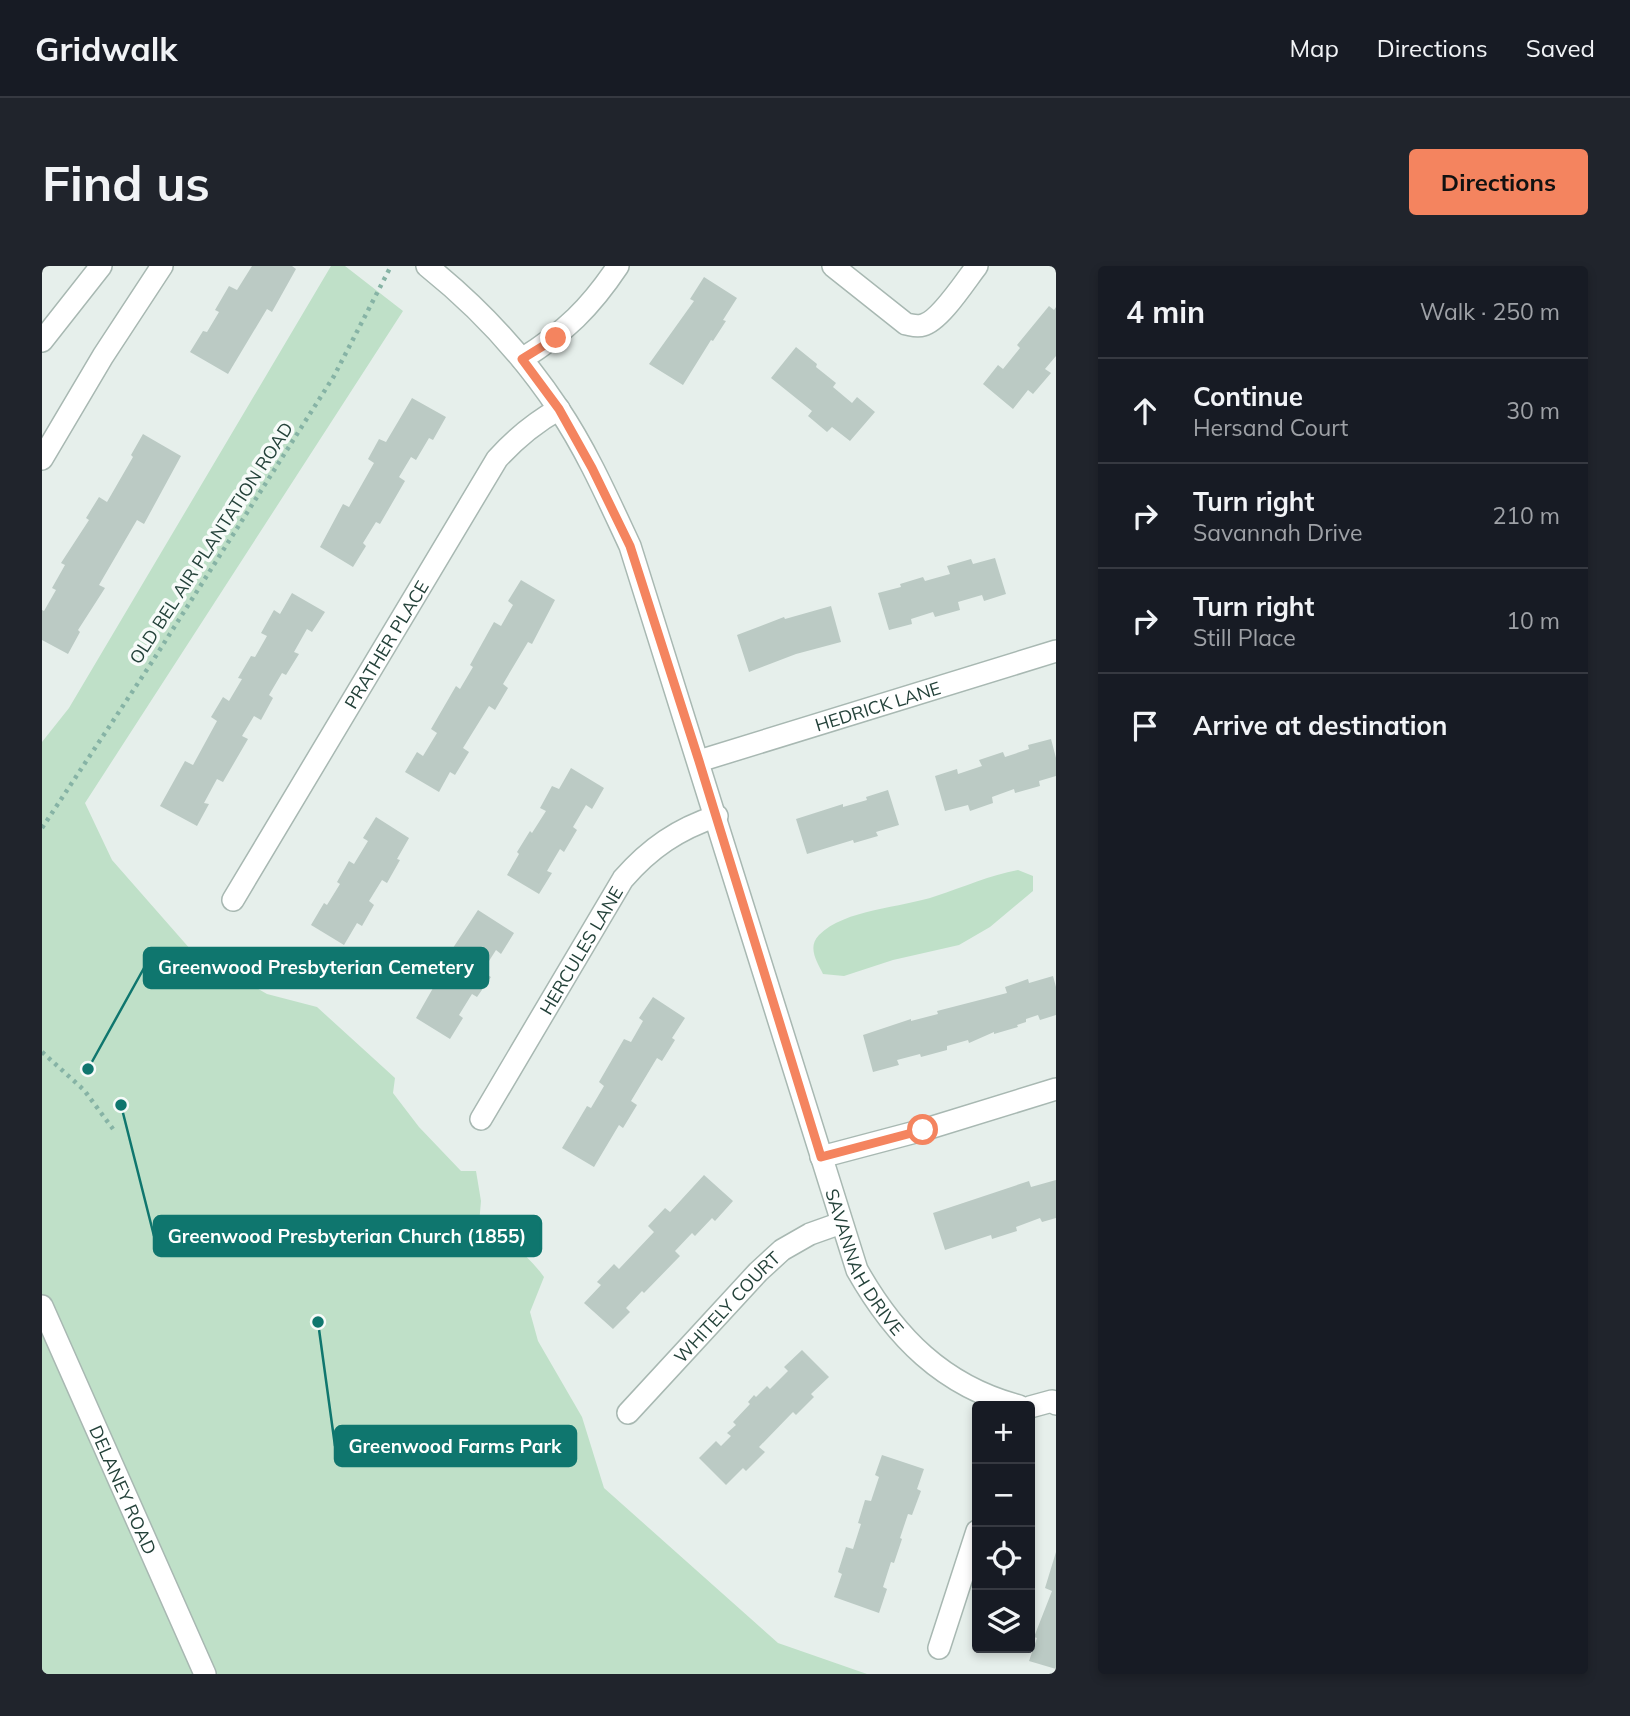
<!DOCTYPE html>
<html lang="en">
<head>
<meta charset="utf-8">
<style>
	:root { --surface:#171b24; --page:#20242c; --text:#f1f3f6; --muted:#9ea1a6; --line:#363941; --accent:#f4845f }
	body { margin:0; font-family:Mulish,sans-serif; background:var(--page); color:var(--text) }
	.controls { position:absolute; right:21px; bottom:21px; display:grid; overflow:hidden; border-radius:7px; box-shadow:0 4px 10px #0003 }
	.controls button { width:63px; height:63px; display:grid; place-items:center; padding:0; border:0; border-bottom:2px solid var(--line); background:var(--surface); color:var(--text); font:35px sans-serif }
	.stop { position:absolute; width:21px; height:21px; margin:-16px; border:5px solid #f4845f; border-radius:50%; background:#fff }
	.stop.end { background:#f4845f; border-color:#fff; box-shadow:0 2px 7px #0008 }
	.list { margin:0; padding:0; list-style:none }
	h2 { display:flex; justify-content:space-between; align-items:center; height:91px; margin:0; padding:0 28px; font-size:30px }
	h2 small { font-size:23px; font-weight:400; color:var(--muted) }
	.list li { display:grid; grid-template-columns:46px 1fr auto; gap:21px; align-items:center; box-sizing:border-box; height:105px; padding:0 28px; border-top:2px solid var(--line) }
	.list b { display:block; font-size:26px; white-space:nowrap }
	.list p { margin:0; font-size:23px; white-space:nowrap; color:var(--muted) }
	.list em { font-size:23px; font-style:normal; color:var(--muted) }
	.icon { flex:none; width:38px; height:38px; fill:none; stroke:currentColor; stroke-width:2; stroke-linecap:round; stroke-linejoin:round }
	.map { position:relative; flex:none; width:1014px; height:1408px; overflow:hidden; border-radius:7px }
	header { display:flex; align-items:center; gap:42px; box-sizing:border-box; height:98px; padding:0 35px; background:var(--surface); border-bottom:2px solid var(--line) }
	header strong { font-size:33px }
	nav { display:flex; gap:38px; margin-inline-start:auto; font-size:24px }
	.intro { display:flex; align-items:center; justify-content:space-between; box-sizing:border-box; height:168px; padding:0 42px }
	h1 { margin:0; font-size:49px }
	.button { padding:18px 32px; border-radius:7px; background:var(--accent); color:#111; font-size:24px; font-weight:700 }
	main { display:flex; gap:42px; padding:0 42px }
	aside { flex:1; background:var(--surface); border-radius:7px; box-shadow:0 4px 10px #0003 }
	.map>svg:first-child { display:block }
</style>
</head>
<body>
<header>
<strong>Gridwalk</strong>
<nav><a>Map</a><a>Directions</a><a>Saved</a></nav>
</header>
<div class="intro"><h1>Find us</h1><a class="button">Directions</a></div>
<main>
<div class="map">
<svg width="1014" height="1408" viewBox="0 0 1014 1408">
	<rect width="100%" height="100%" fill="#e6efeb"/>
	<g fill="#bfe0c8">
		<path d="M289 0H303L361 45 43 537 70 594 149 684 225 728 275 741 353 812 351 827 377 861 419 905H434L439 935 437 958C463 972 485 987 502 1011L488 1046 496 1075 540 1151 562 1222 736 1377 825 1408H0V476L27 442Z"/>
		<path d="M976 604 991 610V625L948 661 917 679 851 694 802 710 781 708C775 696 765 681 777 669 803 643 859 642 894 630 922 621 948 609 976 604Z"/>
	</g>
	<g fill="#bbcac4">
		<path d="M210 0H250L254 3 230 46 225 43 186 108 148 86 161 65 165 66 177 46 173 44 187 20 195 24Z"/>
		<path d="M662 11 695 32 681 54 684 55 671 75 669 74 641 119 607 98 652 35 648 33Z"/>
		<path d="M1007 40 1012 44 1014 41V90L1003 103 1009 107 991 128 986 124 971 143 941 118 956 99 961 103 978 82 975 79Z"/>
		<path d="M754 81 775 98 774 101 794 117 791 121 810 137 815 131 833 146 808 175 790 161 785 166 766 150 770 145 729 112Z"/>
		<path d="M370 132 404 151 391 174 387 172 374 194 369 191 357 211 363 215 338 258 334 256 321 277 324 280 311 301 278 281 301 238 307 241 332 197 326 193 337 173 344 176Z"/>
		<path d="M101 168 139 190 102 258 95 254 57 319 63 322 36 364 38 366 26 388 0 374V344L2 345 14 324 10 322 23 299 19 297 47 254 44 252 57 231 65 236 91 191 89 189Z"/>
		<path d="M953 292 964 328 942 335 940 329 916 336 918 344 893 351 891 346 869 353 870 358 847 364 836 327 859 321 858 318 881 311 883 315 908 308 905 300 929 293 931 298Z"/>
		<path d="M479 314 513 334 490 378 486 376 461 418 466 422 453 444 447 440 421 482 427 486 413 509 408 506 397 526 363 506 375 486 381 490 395 467 389 463 414 420 418 423 431 401 428 399 452 356 459 360 471 339 466 335Z"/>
		<path d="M250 327 283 346 270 366 265 363 252 386 257 388 244 409 240 407 227 429 231 432 219 454 212 450 200 470 206 473 181 516 175 513 162 537 167 538 155 560 118 540 143 495 151 499 175 455 169 451 181 431 187 435 200 413 196 412 209 390 213 391 225 370 219 367 232 344 238 348Z"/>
		<path d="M789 340 799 376 754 388 707 406 695 369 742 351 743 353Z"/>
		<path d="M1009 473 1014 492V510L997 515 998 520 973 527 972 523 950 531 951 537 928 545 926 539 903 545 893 510 915 503 916 508 940 500 937 494 961 486 963 491 987 483 986 479Z"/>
		<path d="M529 502 562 522 550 543 544 539 531 561 535 564 522 586 518 583 505 605 510 607 497 628 465 609 477 588 475 586 488 565 490 567 504 545 498 542 510 520 517 523Z"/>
		<path d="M846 524 857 559 834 566 836 570 812 577 811 574 765 588 754 553 801 538V541L825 534 824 531Z"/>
		<path d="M334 551 367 572 355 593 358 594 345 617 340 614 327 635 332 639 320 660 315 657 302 679 269 659 282 637 285 639 298 618 295 616 307 595 312 598 326 575 321 572Z"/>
		<path d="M436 644 472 667 459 688 454 684 440 706 449 711 435 731 430 728 417 749 421 752 408 773 374 752 399 708 403 711 416 690 409 685Z"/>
		<path d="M1011 710 1014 721V749L998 754 996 749 984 753V756L975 759 976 761 952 768V766L927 777 926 774 905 780V784L879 791 878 788 855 794 857 799 831 806 821 769 869 753V755L896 748 895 745 965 727 963 721 986 713 987 717Z"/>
		<path d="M611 731 643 752 630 772 633 774 620 795 615 792 589 835 595 839 581 862 577 859 552 901 520 882 545 840 549 842 562 820 557 816 582 773 589 776 601 755 597 752Z"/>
		<path d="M662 909 691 935 673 955 670 952 653 970 650 967 633 985 638 990 602 1027 600 1025 584 1042 588 1046 571 1063 542 1037 559 1019 555 1016 572 998 577 1003 612 966 606 960 623 942 628 946Z"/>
		<path d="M1014 914V952L1000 956 998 952 974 961 975 965 950 973 949 969 903 984 891 947 987 915 989 921Z"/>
		<path d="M760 1084 787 1111 769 1128 772 1131 754 1149 751 1146 717 1181 723 1186 704 1205 701 1202 684 1219 657 1192 674 1175 679 1180 689 1170 685 1167 694 1159 691 1156 708 1138 706 1136 712 1129 714 1131 725 1120 728 1123 746 1105 742 1101Z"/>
		<path d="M840 1189 882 1203 875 1223 879 1225 870 1249 866 1248 858 1272 860 1273 852 1297 849 1296 841 1321 845 1323 837 1347 792 1331 800 1308 796 1306 804 1281 811 1283 819 1258 816 1257 823 1234 829 1235 837 1211 833 1209Z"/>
		<path d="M1014 1286V1403L987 1395 995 1372 992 1371 1010 1325 1003 1322Z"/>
	</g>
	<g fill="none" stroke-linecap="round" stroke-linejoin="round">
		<defs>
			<g id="minor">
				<path id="s1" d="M385 0C435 40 480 88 516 142 545 185 566 233 588 280L815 1004C853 1071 901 1120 977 1140"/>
				<path d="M791 0 864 58C870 59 875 61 881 59 898 55 924 14 935 0"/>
				<path d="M0 75 59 0"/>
				<path d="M480 93C523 66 548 42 576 0"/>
				<path d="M0 193 61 90 120 0"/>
				<path id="s2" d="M657 495 1014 385"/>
				<path id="s3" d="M191 634 455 193C474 172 492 157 517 143"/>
				<path id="s4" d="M439 853 581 613C608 582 636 563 675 550"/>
				<path d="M779 891 881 864 1014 823"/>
				<path id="s5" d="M0 1040 163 1408"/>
				<path d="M988 1141 1010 1135 1014 1138"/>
				<path id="s6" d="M586 1147 716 1006 740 984 768 968 799 957"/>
				<path d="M897 1382 935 1265"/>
			</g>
		</defs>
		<use href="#minor" stroke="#a8b8b2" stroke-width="24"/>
		<g stroke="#86b3a5" stroke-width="4.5" stroke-dasharray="3.5 5" stroke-linecap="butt">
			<path d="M0 562 110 396 292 110 349 0"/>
			<path d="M0 786 42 824 71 863"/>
		</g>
		<use href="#minor" stroke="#fff" stroke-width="21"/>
	</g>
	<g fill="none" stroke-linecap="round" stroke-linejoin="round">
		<path stroke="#f4845f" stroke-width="9" d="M514 72 480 93 517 143 550 202 588 280 657 495 779 891 881 864"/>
	</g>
	<g text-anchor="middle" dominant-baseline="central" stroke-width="7" stroke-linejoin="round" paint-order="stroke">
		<g font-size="18" fill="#24423a" stroke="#f7fbf9">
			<text transform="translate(169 277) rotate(-57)">OLD BEL AIR PLANTATION ROAD</text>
			<text stroke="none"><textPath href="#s3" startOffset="298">PRATHER PLACE</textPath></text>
			<text stroke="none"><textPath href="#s2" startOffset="187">HEDRICK LANE</textPath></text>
			<text stroke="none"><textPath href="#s4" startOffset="196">HERCULES LANE</textPath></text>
			<text stroke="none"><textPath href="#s1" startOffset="1104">SAVANNAH DRIVE</textPath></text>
			<text stroke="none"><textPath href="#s6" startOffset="145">WHITELY COURT</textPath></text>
			<text stroke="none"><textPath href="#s5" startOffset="201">DELANEY ROAD</textPath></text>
		</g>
	</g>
	<path fill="none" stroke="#0f766e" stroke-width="2.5" d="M46 803L102 702M79 839L112 970M276 1056L293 1180"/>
	<g fill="#0f766e" stroke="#f7fbf9" stroke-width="2.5">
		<circle cx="46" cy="803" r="7"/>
		<circle cx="79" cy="839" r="7"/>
		<circle cx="276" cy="1056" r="7"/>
	</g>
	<g fill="#0f766e" stroke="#0f766e" stroke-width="2.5">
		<rect x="102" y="682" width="344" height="40" rx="7"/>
		<rect x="112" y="950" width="387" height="40" rx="7"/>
		<rect x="293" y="1160" width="241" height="40" rx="7"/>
	</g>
	<g font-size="19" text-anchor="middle" font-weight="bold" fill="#fff">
		<text x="274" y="708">Greenwood Presbyterian Cemetery</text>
		<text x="305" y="977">Greenwood Presbyterian Church (1855)</text>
		<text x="413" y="1187">Greenwood Farms Park</text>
	</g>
</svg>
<div class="controls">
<button>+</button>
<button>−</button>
<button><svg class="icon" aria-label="locate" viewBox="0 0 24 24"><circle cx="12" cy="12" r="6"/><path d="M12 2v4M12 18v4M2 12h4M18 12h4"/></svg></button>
<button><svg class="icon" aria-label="layers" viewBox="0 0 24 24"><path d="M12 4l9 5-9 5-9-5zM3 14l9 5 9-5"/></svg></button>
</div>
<div class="stop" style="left:881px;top:864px"></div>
<div class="stop end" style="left:514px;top:72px"></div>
</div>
<aside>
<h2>4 min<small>Walk · 250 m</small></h2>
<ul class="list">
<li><svg class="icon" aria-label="ahead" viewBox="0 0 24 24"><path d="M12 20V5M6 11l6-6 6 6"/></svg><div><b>Continue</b><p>Hersand Court</p></div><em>30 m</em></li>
<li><svg class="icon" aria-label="right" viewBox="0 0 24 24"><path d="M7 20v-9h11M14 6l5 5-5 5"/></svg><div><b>Turn right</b><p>Savannah Drive</p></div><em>210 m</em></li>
<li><svg class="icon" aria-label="right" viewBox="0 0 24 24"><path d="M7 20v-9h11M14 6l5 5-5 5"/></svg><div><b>Turn right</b><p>Still Place</p></div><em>10 m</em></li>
<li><svg class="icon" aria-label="arrive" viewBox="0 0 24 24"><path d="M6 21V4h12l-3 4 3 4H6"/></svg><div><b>Arrive at destination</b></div></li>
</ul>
</aside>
</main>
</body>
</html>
